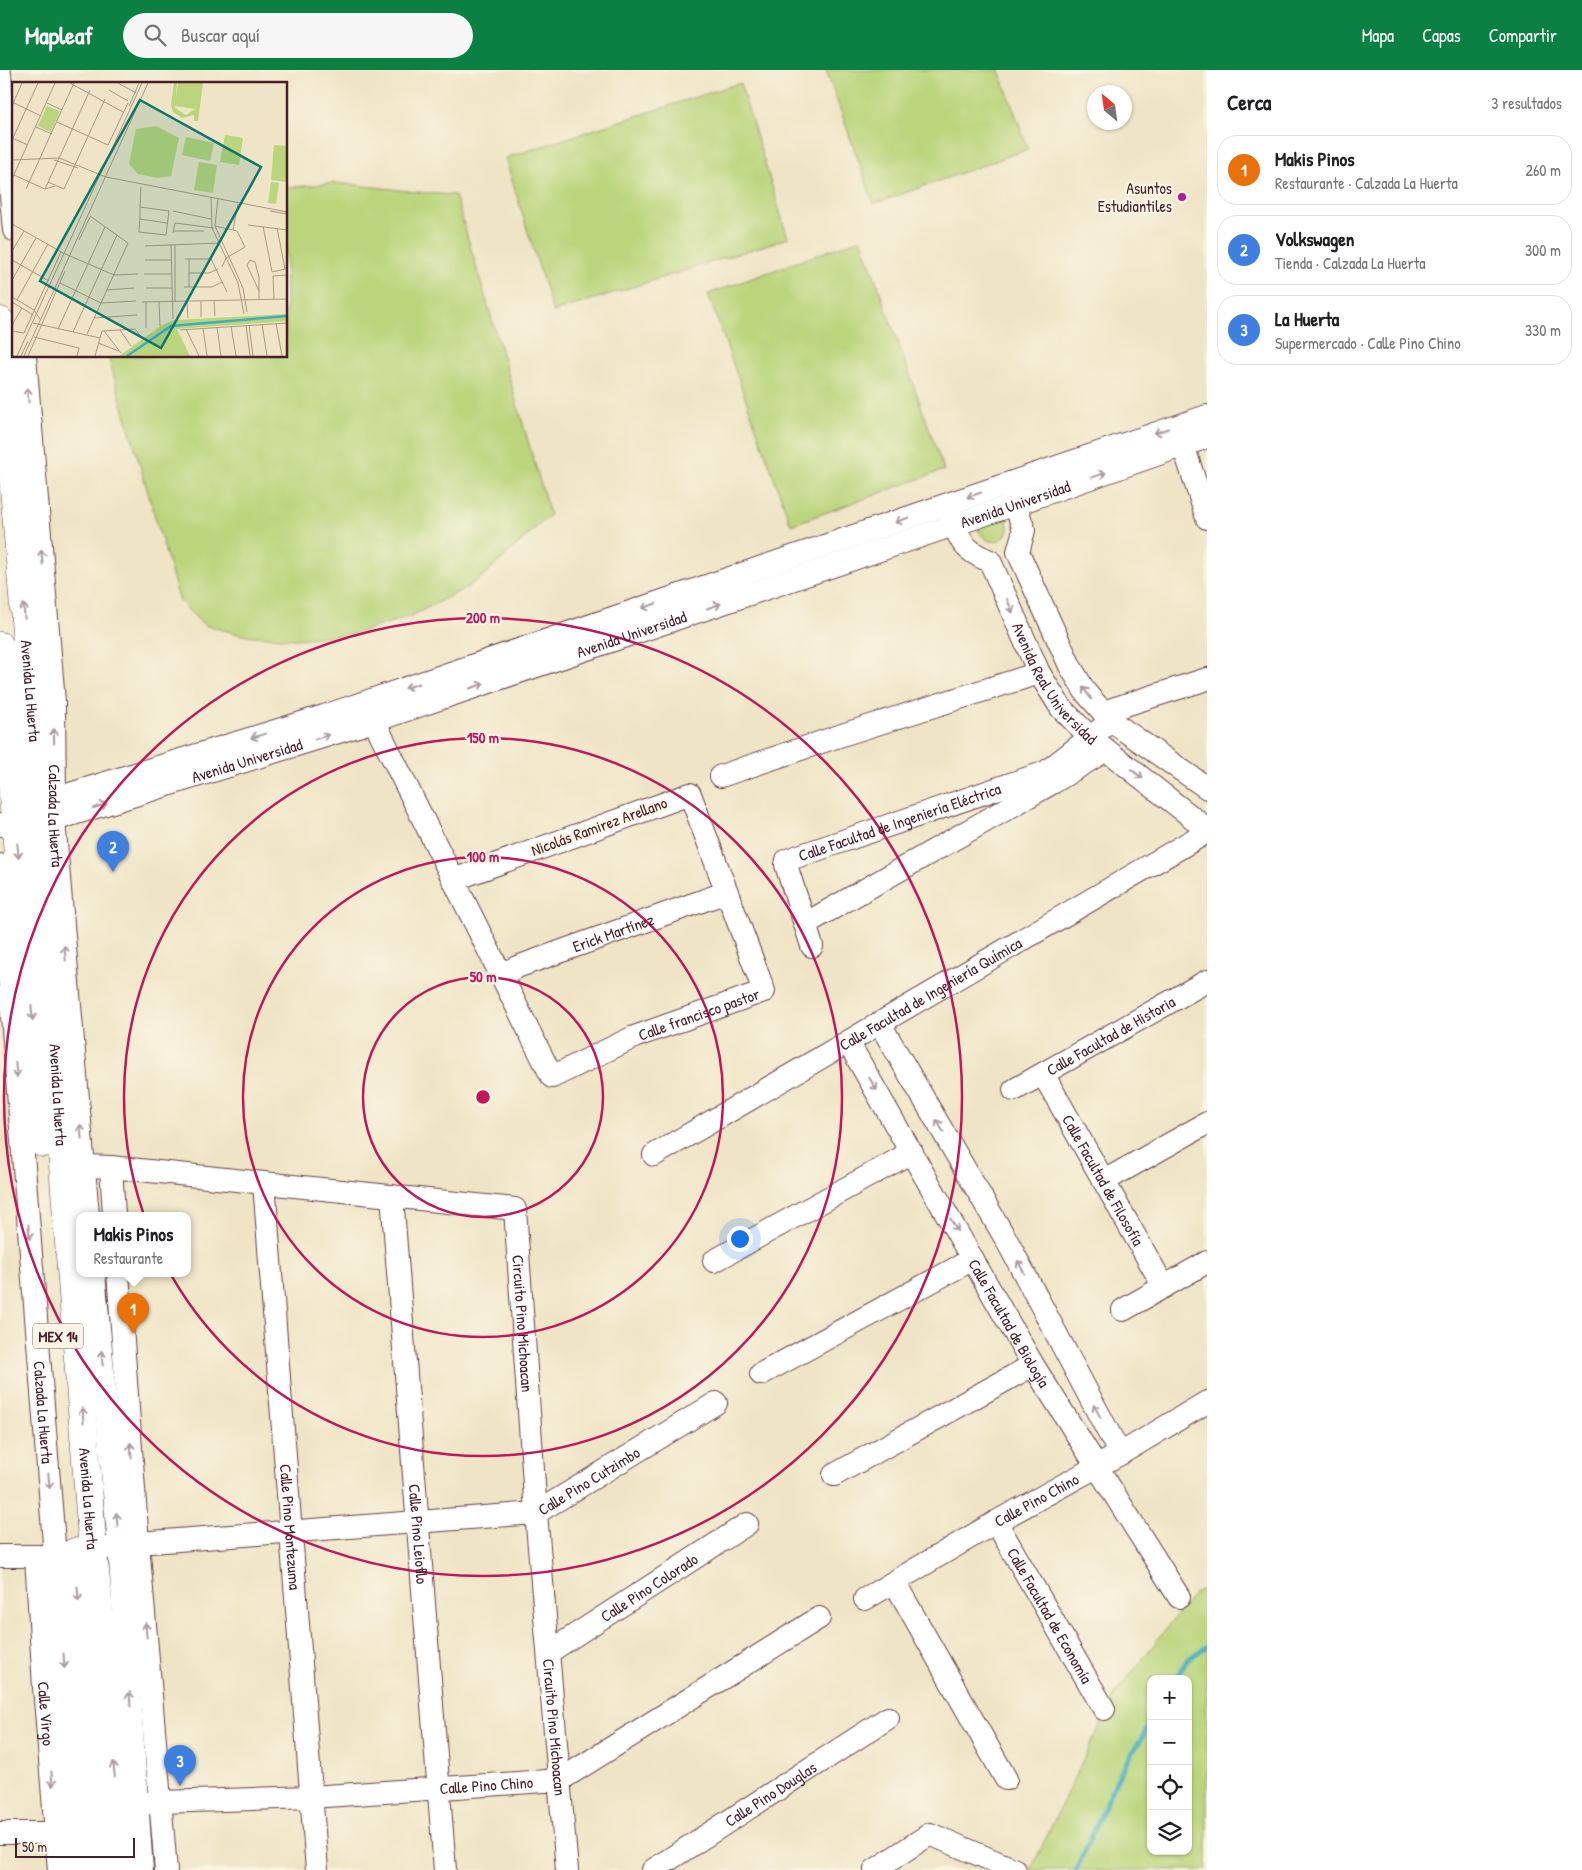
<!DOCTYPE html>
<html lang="es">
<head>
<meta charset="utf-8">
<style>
	:root { --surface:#fff; --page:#f6f6f6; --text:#202124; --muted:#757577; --line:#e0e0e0; --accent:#0b8043 }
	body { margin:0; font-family:"Patrick Hand",sans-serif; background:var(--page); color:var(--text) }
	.controls { position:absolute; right:15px; bottom:15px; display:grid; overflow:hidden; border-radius:10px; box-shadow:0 1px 4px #0004 }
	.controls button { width:45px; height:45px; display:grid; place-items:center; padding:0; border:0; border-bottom:1px solid var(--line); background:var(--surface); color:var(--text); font:25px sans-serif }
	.compass { position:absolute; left:1087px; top:15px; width:45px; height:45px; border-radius:50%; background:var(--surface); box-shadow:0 1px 4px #0004; rotate:331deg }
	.scale { position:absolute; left:15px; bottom:12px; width:120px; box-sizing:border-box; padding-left:5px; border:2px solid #4a1f2b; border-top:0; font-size:14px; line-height:18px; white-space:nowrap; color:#4a1f2b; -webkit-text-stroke:4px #fcf5e5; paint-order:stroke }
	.you { position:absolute; left:739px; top:1168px; width:18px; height:18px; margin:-12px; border:4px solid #fff; border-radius:50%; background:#1a73e8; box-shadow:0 0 0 8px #1a73e833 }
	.badge { display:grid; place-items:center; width:32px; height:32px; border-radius:50%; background:var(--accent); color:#fff; font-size:16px; font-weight:700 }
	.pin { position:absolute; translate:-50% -41px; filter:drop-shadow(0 1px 2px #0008) }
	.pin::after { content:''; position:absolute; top:26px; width:18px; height:15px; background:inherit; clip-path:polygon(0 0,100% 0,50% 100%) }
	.popup { position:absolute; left:76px; top:1142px; width:115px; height:65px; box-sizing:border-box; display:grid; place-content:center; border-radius:10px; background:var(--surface); filter:drop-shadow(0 1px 4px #0005); font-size:16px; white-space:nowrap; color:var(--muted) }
	.popup b { font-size:19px; color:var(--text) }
	.popup::after { content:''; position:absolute; left:50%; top:100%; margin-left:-10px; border:10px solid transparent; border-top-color:var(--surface) }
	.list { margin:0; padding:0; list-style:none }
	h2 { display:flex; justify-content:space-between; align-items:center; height:65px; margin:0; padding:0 20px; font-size:21px }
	h2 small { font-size:16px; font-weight:400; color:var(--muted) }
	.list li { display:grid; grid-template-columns:32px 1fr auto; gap:15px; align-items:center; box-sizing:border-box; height:70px; margin:0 10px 10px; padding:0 10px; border:1px solid var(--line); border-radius:20px }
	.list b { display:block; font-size:19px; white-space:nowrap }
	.list p { margin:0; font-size:16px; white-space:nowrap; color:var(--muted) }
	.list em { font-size:16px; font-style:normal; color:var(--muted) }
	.icon { flex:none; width:28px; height:28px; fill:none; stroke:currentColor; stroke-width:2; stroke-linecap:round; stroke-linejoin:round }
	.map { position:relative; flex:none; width:1207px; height:1800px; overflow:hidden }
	header { display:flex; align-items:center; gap:30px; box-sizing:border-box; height:70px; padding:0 25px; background:var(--accent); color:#fff }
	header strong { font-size:24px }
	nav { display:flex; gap:28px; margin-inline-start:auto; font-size:18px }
	.search { width:350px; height:45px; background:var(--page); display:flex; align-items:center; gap:12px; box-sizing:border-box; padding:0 18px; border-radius:28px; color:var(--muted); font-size:19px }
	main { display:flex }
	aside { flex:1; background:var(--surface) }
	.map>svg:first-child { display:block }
</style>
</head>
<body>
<header>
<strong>Mapleaf</strong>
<div class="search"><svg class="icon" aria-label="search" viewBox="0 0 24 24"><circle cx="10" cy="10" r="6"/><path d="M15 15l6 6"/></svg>Buscar aquí</div>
<nav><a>Mapa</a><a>Capas</a><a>Compartir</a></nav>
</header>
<main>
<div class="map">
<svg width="1207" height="1800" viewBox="0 0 1207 1800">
	<rect width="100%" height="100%" fill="#fcf5e5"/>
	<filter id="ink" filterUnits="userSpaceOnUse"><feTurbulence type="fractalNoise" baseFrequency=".02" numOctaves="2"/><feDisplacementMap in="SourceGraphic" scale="10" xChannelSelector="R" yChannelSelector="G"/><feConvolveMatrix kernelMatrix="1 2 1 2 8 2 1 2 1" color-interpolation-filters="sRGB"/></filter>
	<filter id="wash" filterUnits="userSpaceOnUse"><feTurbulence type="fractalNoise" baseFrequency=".0096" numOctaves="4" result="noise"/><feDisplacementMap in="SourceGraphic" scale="20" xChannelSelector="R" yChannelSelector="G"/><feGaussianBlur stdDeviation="1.12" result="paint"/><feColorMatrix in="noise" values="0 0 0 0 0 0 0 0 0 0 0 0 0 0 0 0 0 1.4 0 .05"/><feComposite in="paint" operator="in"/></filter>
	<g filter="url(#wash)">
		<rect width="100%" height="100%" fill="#efe4c5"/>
		<g fill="#bad57b" stroke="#827a53" fill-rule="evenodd">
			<path d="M826 0H999L1028 79 874 134Z"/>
			<path d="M740 13 788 168 553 242 505 88Z"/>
			<path d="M333 113C374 116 414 123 455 125L550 445 484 505 466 518 411 546 354 564 295 569 242 565 204 555 180 532 108 286H286V118Z"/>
			<path d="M861 169 944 400 791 455 708 224Z"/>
			<path d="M1005 446C1018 469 986 483 978 458Z"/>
			<path d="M1207 1516V1800H1031L1065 1727 1115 1624 1194 1524ZM1151 1609H1188V1781H1151Z"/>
		</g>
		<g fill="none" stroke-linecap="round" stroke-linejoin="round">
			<g stroke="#3fadbc" stroke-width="5">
				<path d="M1176 1609 1187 1590 1207 1576"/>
				<path d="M1076 1800 1117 1709 1151 1652"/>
			</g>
		</g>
	</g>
	<g filter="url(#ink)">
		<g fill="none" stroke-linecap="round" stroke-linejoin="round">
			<defs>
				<g id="minor">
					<path d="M0 4 14 160"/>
					<path id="s1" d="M25 286 54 632 55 728 54 750 88 1145"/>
					<path d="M1183 375 1207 448"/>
					<path d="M1011 422 1024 460 1018 482 1070 596 1086 623 1111 651 1207 718"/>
					<path id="s2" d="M950 439C958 468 961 480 990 491L1039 603 1061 638 1091 668 1207 759"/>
					<path d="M1103 642 1207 609"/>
					<path id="s3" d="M374 651C433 770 492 889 552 1007L634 967 764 921 690 724 453 810"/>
					<path d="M721 706 848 663 1039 603"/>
					<path d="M23 731 60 727 324 646 1207 346"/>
					<path id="s4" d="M0 755 54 750 374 651 1016 434 1207 367"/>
					<path id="s5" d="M0 795 80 1800"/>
					<path d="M805 854 1052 713 1106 680"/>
					<path id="s6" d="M812 876 786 795 787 790 1046 702 1111 651"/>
					<path id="s7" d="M500 905 517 897 727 822"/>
					<path d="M880 954 1007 1171 1120 1384"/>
					<path id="s8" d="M848 972 1033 1295 1179 1527"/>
					<path id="s9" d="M1043 1004 1164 1217"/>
					<path id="s10" d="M1014 1020 1207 911"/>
					<path id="s11" d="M654 1085 1207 762"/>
					<path id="s12" d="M63 1095 111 1097 515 1139 536 1443 567 1800"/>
					<path d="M111 1097 114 1145"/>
					<path d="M1104 1111 1207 1053"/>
					<path id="s13" d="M264 1113 317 1800"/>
					<path id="s14" d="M392 1126 445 1800"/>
					<path d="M714 1191 912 1082"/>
					<path d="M94 1203 119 1477 142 1800"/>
					<path d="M118 1203 138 1473 166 1800"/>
					<path d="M1123 1240 1207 1192"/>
					<path d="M761 1304 973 1189"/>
					<path d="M834 1405 1033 1295"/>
					<path id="s15" d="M996 1452 1104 1639"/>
					<path id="s16" d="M0 1486H55L138 1473 536 1443 716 1333"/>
					<path id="s17" d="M36 1486 44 1617 59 1800"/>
					<path d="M895 1513 1006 1709"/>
					<path id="s18" d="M865 1529 996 1452 1120 1384 1207 1332"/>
					<path id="s19" d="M549 1582 747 1454"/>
					<path id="s20" d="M118 1736 161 1732 311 1727 560 1710 819 1548"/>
					<path d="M0 1763H71"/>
					<path id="s21" d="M653 1800 888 1648"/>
					<path d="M875 1800 930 1764 1015 1800"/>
				</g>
				<g id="major">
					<path id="s22" d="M0 251 40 729 63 1095 93 1481 118 1736 122 1800"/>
					<path d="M0 576 43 1073"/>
					<path d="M75 1482 98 1800"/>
				</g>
			</defs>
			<use href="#minor" stroke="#633d42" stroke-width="24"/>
			<use href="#major" stroke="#633d42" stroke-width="29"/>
			<use href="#minor" stroke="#fff" stroke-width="22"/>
			<use href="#major" stroke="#fff" stroke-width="28"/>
		</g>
		<defs><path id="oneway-shaft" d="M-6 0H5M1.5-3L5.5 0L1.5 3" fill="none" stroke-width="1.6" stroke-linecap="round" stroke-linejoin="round" transform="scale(1.25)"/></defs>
		<g stroke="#ae9aa0">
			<use href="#oneway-shaft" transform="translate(28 325) rotate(-95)"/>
			<use href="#oneway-shaft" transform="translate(1161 361) rotate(161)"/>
			<use href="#oneway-shaft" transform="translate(1099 405) rotate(-19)"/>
			<use href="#oneway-shaft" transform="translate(974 425) rotate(161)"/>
			<use href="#oneway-shaft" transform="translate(902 450) rotate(161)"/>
			<use href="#oneway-shaft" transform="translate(42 487) rotate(-95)"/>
			<use href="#oneway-shaft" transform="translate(649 536) rotate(161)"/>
			<use href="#oneway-shaft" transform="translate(714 536) rotate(-19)"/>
			<use href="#oneway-shaft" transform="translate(1010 536) rotate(67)"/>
			<use href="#oneway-shaft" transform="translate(24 541) rotate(-95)"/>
			<use href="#oneway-shaft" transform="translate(412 616) rotate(161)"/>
			<use href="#oneway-shaft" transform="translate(477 616) rotate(-19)"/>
			<use href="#oneway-shaft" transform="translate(1087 623) rotate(-126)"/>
			<use href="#oneway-shaft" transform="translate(54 666) rotate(-91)"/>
			<use href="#oneway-shaft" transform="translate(258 666) rotate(163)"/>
			<use href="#oneway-shaft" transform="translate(322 667) rotate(-17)"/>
			<use href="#oneway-shaft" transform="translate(1137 704) rotate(38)"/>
			<use href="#oneway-shaft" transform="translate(100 736) rotate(-17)"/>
			<use href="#oneway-shaft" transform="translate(18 781) rotate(85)"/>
			<use href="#oneway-shaft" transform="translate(65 883) rotate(-95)"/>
			<use href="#oneway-shaft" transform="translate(32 943) rotate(85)"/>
			<use href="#oneway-shaft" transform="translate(16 1000) rotate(85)"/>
			<use href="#oneway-shaft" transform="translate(873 1014) rotate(60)"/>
			<use href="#oneway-shaft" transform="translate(940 1056) rotate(-120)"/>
			<use href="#oneway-shaft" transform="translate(81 1062) rotate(-95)"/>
			<use href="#oneway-shaft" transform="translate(954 1155) rotate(60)"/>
			<use href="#oneway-shaft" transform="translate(29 1162) rotate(85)"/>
			<use href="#oneway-shaft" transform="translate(1021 1197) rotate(-118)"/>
			<use href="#oneway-shaft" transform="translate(102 1288) rotate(-95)"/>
			<use href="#oneway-shaft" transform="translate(1097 1341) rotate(-118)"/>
			<use href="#oneway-shaft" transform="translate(83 1345) rotate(-94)"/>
			<use href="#oneway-shaft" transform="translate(131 1380) rotate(-94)"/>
			<use href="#oneway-shaft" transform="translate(49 1411) rotate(85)"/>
			<use href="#oneway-shaft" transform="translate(117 1450) rotate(-95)"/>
			<use href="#oneway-shaft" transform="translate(78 1524) rotate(86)"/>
			<use href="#oneway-shaft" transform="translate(146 1560) rotate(-95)"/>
			<use href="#oneway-shaft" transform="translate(64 1591) rotate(86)"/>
			<use href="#oneway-shaft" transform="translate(130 1629) rotate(-94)"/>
			<use href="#oneway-shaft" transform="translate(114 1699) rotate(-96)"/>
			<use href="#oneway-shaft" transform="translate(52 1709) rotate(85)"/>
		</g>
	</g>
	<g fill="none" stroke="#c2185b" stroke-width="2.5">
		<circle cx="483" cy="1027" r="120"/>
		<circle cx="483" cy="1027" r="240"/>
		<circle cx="483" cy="1027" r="359"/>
		<circle cx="483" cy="1027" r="479"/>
	</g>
	<circle fill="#b5179e" stroke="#fcf5e5" stroke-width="2" cx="1182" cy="127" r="5"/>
	<g text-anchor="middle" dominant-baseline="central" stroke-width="4.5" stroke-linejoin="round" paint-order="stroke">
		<rect fill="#fcf5e5" stroke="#7f5f63" stroke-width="1" x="33" y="1253.5" width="50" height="25" rx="4"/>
		<g font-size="15" font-weight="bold" fill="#4a1f2b">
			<text x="58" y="1266">MEX 14</text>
		</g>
		<g font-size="16" fill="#4a1f2b" stroke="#fcf5e5" text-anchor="end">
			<text x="1172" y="118">Asuntos<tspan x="1172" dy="18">Estudiantiles</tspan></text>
		</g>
		<g font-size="16" fill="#4a1f2b" stroke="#fcf5e5">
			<text stroke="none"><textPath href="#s4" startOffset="1066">Avenida Universidad</textPath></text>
			<text stroke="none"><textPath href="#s4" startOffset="661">Avenida Universidad</textPath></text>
			<text stroke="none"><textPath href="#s2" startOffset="209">Avenida Real Universidad</textPath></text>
			<text stroke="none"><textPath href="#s22" startOffset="371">Avenida La Huerta</textPath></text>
			<text stroke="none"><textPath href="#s4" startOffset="256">Avenida Universidad</textPath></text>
			<text stroke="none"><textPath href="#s1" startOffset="461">Calzada La Huerta</textPath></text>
			<text stroke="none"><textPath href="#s6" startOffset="209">Calle Facultad de Ingeniería Eléctrica</textPath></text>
			<text transform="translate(599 756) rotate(-20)">Nicolás Ramirez Arellano</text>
			<text stroke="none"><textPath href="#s7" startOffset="121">Erick Martínez</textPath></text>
			<text stroke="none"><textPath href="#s11" startOffset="320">Calle Facultad de Ingenierίa Quίmica</textPath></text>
			<text stroke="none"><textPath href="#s3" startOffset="558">Calle francisco pastor</textPath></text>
			<text stroke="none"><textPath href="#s10" startOffset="111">Calle Facultad de Historia</textPath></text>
			<text stroke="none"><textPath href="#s22" startOffset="776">Avenida La Huerta</textPath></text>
			<text stroke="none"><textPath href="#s9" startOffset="122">Calle Facultad de Filosofía</textPath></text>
			<text stroke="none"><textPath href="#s8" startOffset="324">Calle Facultad de Biología</textPath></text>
			<text stroke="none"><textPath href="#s12" startOffset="569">Circuito Pino Michoacan</textPath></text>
			<text stroke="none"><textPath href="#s5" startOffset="549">Calzada La Huerta</textPath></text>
			<text stroke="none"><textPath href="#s16" startOffset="600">Calle Pino Cutzimbo</textPath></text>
			<text stroke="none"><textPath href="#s22" startOffset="1181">Avenida La Huerta</textPath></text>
			<text stroke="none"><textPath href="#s18" startOffset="198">Calle Pino Chino</textPath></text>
			<text stroke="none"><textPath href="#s13" startOffset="345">Calle Pino Montezuma</textPath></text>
			<text stroke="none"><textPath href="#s14" startOffset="339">Calle Pino Leiofilo</textPath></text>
			<text stroke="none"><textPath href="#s19" startOffset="119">Calle Pino Colorado</textPath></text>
			<text stroke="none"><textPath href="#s15" startOffset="108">Calle Facultad de Economía</textPath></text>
			<text stroke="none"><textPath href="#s17" startOffset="158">Calle Virgo</textPath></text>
			<text stroke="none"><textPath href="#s12" startOffset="974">Circuito Pino Michoacan</textPath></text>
			<text stroke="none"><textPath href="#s20" startOffset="369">Calle Pino Chino</textPath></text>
			<text stroke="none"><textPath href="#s21" startOffset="140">Calle Pino Douglas</textPath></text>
		</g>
	</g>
	<g transform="translate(12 12)">
		<rect width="275" height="275" fill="#efe4c5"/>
		<path d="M162 1H165L163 26 174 33 183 27 163 24 166 1H191L186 39H182V33L170 36 161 30 159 23ZM35 24 48 29 39 50 26 44ZM144 44 167 56 159 94 146 96 126 92 117 82 124 47ZM213 53 231 56 227 83 208 80ZM174 55 202 61 198 79 170 73ZM262 63 275 64V100L259 98ZM187 80 205 83 201 111 182 108ZM259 100 267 101 264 122 256 121ZM275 232V239L165 247 178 274H107L150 243 163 238Z" fill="#bad57b"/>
		<path fill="none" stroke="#3fadbc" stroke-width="2.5" d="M115 274 159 244 275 234"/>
		<path fill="none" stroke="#ad9587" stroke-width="1" d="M58 1 111 30M106 1 124 11M97 8 116 19M0 20 29 34M35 21 50 28M0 24 10 1M117 24 127 1M45 40 96 63 116 21M24 45 40 52M0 56 16 63M0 58 26 1M0 78 47 76 94 95 275 130M42 78 66 86M2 93 33 107 43 104M0 97 43 1M36 100 52 107 93 17M14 107 62 1M33 107 78 8M199 115 200 146 226 201 232 232M206 116 203 144 231 206 235 230M128 125 157 129 154 153 127 150 128 135V125L129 105M161 129 199 137M258 129 275 132M128 137 155 141M0 142 51 171 102 193 126 192M236 143 275 148M203 144 225 149 233 165 214 176 210 185M251 144 260 190 273 187 265 146M221 148 226 122M161 149H192M161 151 163 141 202 146M67 158 78 135M159 163 161 237M163 163V220M133 164 208 161M0 169 12 149M173 177H199L215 210M177 177V205M0 178 37 199M133 178H159M177 191H197L206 187M132 192H160M0 198 24 156M48 201 89 221 124 219M172 205H200L210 200M134 206H160M95 208 122 206M247 209 235 183 238 178 243 180 247 195V218M0 215 22 228 28 237M5 218 36 162M262 218 261 194 275 193M175 219 176 236M189 219V235M202 219 203 234M0 220 21 233M130 220 275 217M134 220V246M147 220 148 244M82 236 125 233M21 241 88 256M264 241 270 274M250 242 255 274M0 243 10 226M234 243 238 274M237 243 241 274M219 244 224 274M205 245 209 274M191 246 195 274M46 247 93 145M174 247 187 274M108 248 119 264M168 248 275 241M0 249 12 251 49 170M92 249 109 271M61 250 105 153M75 252 116 161 78 134M22 255 67 266 65 274M86 261 107 269M5 274 130 1M9 274 16 259M12 274 136 1M16 274 53 189M83 274 90 249 123 247 130 256"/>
		<path fill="#0f766e" fill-opacity="0.15" stroke="#0f766e" stroke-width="2.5" d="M128 18 249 85 149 266 28 199Z"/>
		<rect width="275" height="275" fill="none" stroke="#4a1f2b" stroke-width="2.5"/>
	</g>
	<circle cx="483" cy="1027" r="8" fill="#c2185b" stroke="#fcf5e5" stroke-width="2.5"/>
	<g font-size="15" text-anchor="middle" font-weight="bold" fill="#c2185b" stroke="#fcf5e5" stroke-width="4.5" stroke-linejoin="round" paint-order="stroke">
		<text x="483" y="553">200 m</text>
		<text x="483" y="673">150 m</text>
		<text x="483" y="792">100 m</text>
		<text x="483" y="912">50 m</text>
	</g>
</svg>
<div class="controls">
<button>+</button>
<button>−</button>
<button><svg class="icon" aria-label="locate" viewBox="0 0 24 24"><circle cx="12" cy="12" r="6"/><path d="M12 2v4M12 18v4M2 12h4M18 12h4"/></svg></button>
<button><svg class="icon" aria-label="layers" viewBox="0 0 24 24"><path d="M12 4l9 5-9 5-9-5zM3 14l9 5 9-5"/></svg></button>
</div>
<svg class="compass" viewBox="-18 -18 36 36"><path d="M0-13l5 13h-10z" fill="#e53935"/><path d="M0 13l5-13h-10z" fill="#757577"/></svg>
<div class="scale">50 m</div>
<div class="you"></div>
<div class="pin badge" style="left:133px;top:1264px;background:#e8710a">1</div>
<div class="popup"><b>Makis Pinos</b>Restaurante</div>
<div class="pin badge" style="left:113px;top:802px;background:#3f7fe0">2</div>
<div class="pin badge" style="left:180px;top:1716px;background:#3f7fe0">3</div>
</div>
<aside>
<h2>Cerca<small>3 resultados</small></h2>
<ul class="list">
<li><span class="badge" style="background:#e8710a">1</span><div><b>Makis Pinos</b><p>Restaurante · Calzada La Huerta</p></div><em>260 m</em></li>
<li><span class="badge" style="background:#3f7fe0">2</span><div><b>Volkswagen</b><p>Tienda · Calzada La Huerta</p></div><em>300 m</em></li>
<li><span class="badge" style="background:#3f7fe0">3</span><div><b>La Huerta</b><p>Supermercado · Calle Pino Chino</p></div><em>330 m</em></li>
</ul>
</aside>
</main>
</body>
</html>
